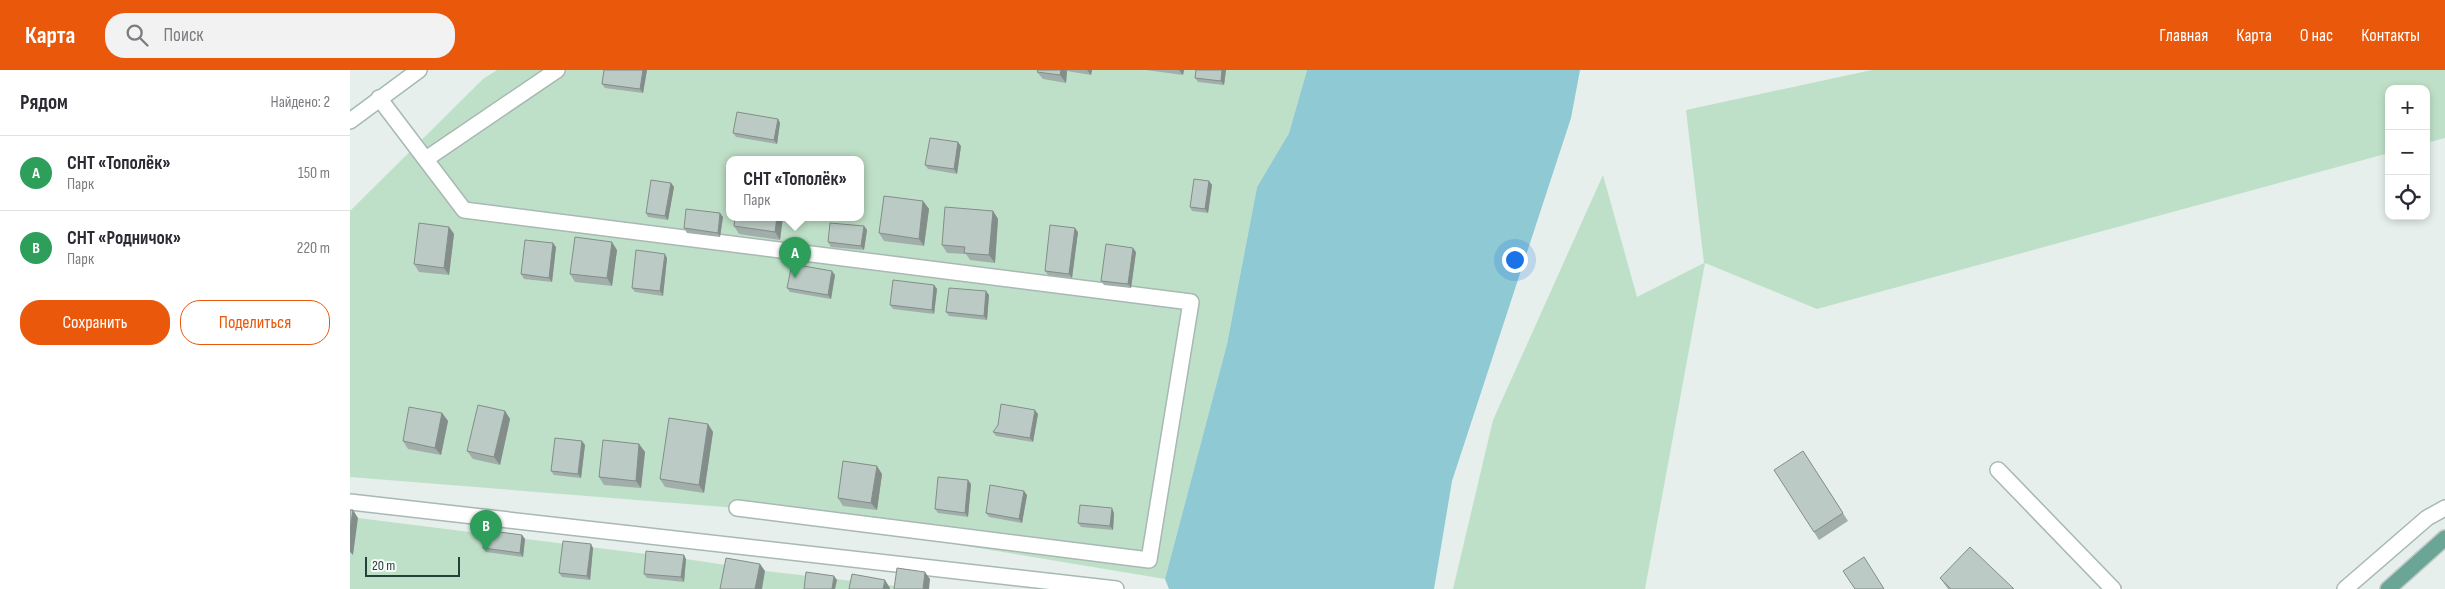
<!DOCTYPE html>
<html lang="ru">
<head>
<meta charset="utf-8">
<style>
	:root { --surface:#fff; --page:#f2f2f3; --text:#2b2b33; --muted:#7c7c81; --line:#e1e1e2; --accent:#ea580c }
	body { margin:0; font-family:"Sofia Sans Condensed",sans-serif; background:var(--page); color:var(--text) }
	.controls { position:absolute; right:15px; top:15px; display:grid; overflow:hidden; border-radius:10px; box-shadow:0 2px 8px #0003 }
	.controls button { width:45px; height:45px; display:grid; place-items:center; padding:0; border:0; border-bottom:1px solid var(--line); background:var(--surface); color:var(--text); font:25px sans-serif }
	.scale { position:absolute; left:15px; bottom:12px; width:95px; box-sizing:border-box; padding-left:5px; border:2px solid #24423a; border-top:0; font-size:14px; line-height:18px; white-space:nowrap; color:#24423a; -webkit-text-stroke:4px #f7fbf9; paint-order:stroke }
	.you { position:absolute; left:1164px; top:189px; width:18px; height:18px; margin:-12px; border:4px solid #fff; border-radius:50%; background:#1a73e8; box-shadow:0 0 0 8px #1a73e833 }
	.badge { display:grid; place-items:center; width:32px; height:32px; border-radius:50%; background:var(--accent); color:#fff; font-size:16px; font-weight:700 }
	.pin { position:absolute; translate:-50% -41px; filter:drop-shadow(0 1px 2px #0008) }
	.pin::after { content:''; position:absolute; top:26px; width:18px; height:15px; background:inherit; clip-path:polygon(0 0,100% 0,50% 100%) }
	.popup { position:absolute; left:376px; top:86px; width:138px; height:65px; box-sizing:border-box; display:grid; place-content:center; border-radius:10px; background:var(--surface); filter:drop-shadow(0 1px 4px #0005); font-size:16px; white-space:nowrap; color:var(--muted) }
	.popup b { font-size:19px; color:var(--text) }
	.popup::after { content:''; position:absolute; left:50%; top:100%; margin-left:-10px; border:10px solid transparent; border-top-color:var(--surface) }
	.list { margin:0; padding:0; list-style:none }
	h2 { display:flex; justify-content:space-between; align-items:center; height:65px; margin:0; padding:0 20px; font-size:21px }
	h2 small { font-size:16px; font-weight:400; color:var(--muted) }
	.list li { display:grid; grid-template-columns:32px 1fr auto; gap:15px; align-items:center; box-sizing:border-box; height:75px; padding:0 20px; border-top:1px solid var(--line) }
	.list b { display:block; font-size:19px; white-space:nowrap }
	.list p { margin:0; font-size:16px; white-space:nowrap; color:var(--muted) }
	.list em { font-size:16px; font-style:normal; color:var(--muted) }
	.actions { display:flex; gap:10px; padding:15px 20px }
	.actions a { flex:1; padding:11px 0; border:1px solid var(--accent); border-radius:20px; text-align:center; font-size:18px; color:var(--accent) }
	.actions .main { background:var(--accent); color:#fff }
	.icon { flex:none; width:28px; height:28px; fill:none; stroke:currentColor; stroke-width:2; stroke-linecap:round; stroke-linejoin:round }
	.map { position:relative; flex:none; width:2095px; height:519px; overflow:hidden }
	header { display:flex; align-items:center; gap:30px; box-sizing:border-box; height:70px; padding:0 25px; background:var(--accent); color:#fff }
	header strong { font-size:24px }
	nav { display:flex; gap:28px; margin-inline-start:auto; font-size:18px }
	.search { width:350px; height:45px; background:var(--page); display:flex; align-items:center; gap:12px; box-sizing:border-box; padding:0 18px; border-radius:20px; color:var(--muted); font-size:19px }
	main { display:flex }
	aside { flex:1; background:var(--surface) }
	.map>svg:first-child { display:block }
</style>
</head>
<body>
<header>
<strong>Карта</strong>
<div class="search"><svg class="icon" aria-label="search" viewBox="0 0 24 24"><circle cx="10" cy="10" r="6"/><path d="M15 15l6 6"/></svg>Поиск</div>
<nav><a>Главная</a><a>Карта</a><a>О нас</a><a>Контакты</a></nav>
</header>
<main>
<aside>
<h2>Рядом<small>Найдено: 2</small></h2>
<ul class="list">
<li><span class="badge" style="background:#2e9e5b">A</span><div><b>СНТ «Тополёк»</b><p>Парк</p></div><em>150 m</em></li>
<li><span class="badge" style="background:#2e9e5b">B</span><div><b>СНТ «Родничок»</b><p>Парк</p></div><em>220 m</em></li>
</ul>
<div class="actions"><a class="main">Сохранить</a><a>Поделиться</a></div>
</aside>
<div class="map">
<svg width="2095" height="519" viewBox="0 0 2095 519">
	<rect width="100%" height="100%" fill="#e6efeb"/>
	<g fill="#bfe0c8" fill-rule="evenodd">
		<path d="M147 0H957L939 63 907 117 877 274 815 509 387 438 0 407V141L133 9ZM380 89H510V147H380Z"/>
		<path d="M1522 0H2095V68L2076 73V19H2039V83L1467 239 1355 193 1295 519H1103L1143 350 1253 105 1287 227 1354 193 1336 40Z"/>
		<path d="M0 447 336 489 415 501 574 519H0Z"/>
	</g>
	<path fill="#8ec9d4" d="M957 0H1230L1221 48 1102 411 1084 519H819L815 509 877 274 907 117 939 63Z"/>
	<g fill="none" stroke-linecap="round" stroke-linejoin="round">
		<defs>
			<g id="lane">
				<path d="M29 28 114 140 841 232 799 490 387 438"/>
				<path d="M76 89 207 0"/>
				<path d="M1648 400 1763 519"/>
				<path d="M0 432 766 519"/>
				<path d="M1995 519 2077 448 2095 438"/>
			</g>
			<path id="secondary" d="M0 51 69 0"/>
			<path id="primary" d="M2038 519 2095 468"/>
		</defs>
		<use href="#lane" stroke="#a8b8b2" stroke-width="18"/>
		<use href="#secondary" stroke="#a4bbb3" stroke-width="18"/>
		<use href="#primary" stroke="#c2cac8" stroke-width="18"/>
		<use href="#lane" stroke="#fff" stroke-width="15"/>
		<use href="#secondary" stroke="#fff" stroke-width="15"/>
		<use href="#primary" stroke="#6aa596" stroke-width="15"/>
	</g>
	<g fill="#a1aea9">
		<path d="M254 0H297L293 23 255 18 252 14Z"/>
		<path d="M688 0H742L741 5 717 1 716 13 693 9 687 2Z"/>
		<path d="M796 0H834L833 5Z"/>
		<path d="M846 0H876L874 15 848 12 845 8Z"/>
		<path d="M428 49 430 53 427 74 386 67 383 63Z"/>
		<path d="M611 76 607 104 578 99 575 95Z"/>
		<path d="M859 111 862 115 858 143 842 141 840 137Z"/>
		<path d="M321 113 324 117 318 150 298 147 296 143Z"/>
		<path d="M573 131 579 139 574 176 534 171 529 163Z"/>
		<path d="M643 141 648 149 645 193 620 190 616 184 597 183 592 175Z"/>
		<path d="M373 147 370 167 337 163 334 158Z"/>
		<path d="M385 147H433L430 170 389 164 384 156Z"/>
		<path d="M514 156 517 160 514 180 481 177 478 172Z"/>
		<path d="M99 157 104 164 99 205 69 202 64 194Z"/>
		<path d="M728 162 722 208 698 205 695 201Z"/>
		<path d="M206 177 202 212 174 209 171 204Z"/>
		<path d="M267 180 262 216 225 212 220 204Z"/>
		<path d="M786 182 781 218 754 215 751 211Z"/>
		<path d="M317 188 313 226 285 222 282 218Z"/>
		<path d="M485 205 481 229 440 222 437 218Z"/>
		<path d="M584 215 587 219 584 244 543 239 540 235Z"/>
		<path d="M639 225 637 250 599 246 596 242Z"/>
		<path d="M155 341 160 349 150 395 123 389 117 381Z"/>
		<path d="M92 343 98 351 91 385 58 379 53 371Z"/>
		<path d="M688 344 683 372 646 366 643 362Z"/>
		<path d="M358 354 363 362 354 423 315 417 310 409Z"/>
		<path d="M289 374 295 382 291 418 254 415 249 407Z"/>
		<path d="M235 375 231 408 204 405 201 401Z"/>
		<path d="M1453 381 1498 451 1469 470 1464 462Z"/>
		<path d="M532 404 527 440 493 436 488 428Z"/>
		<path d="M621 414 618 447 588 443 585 439Z"/>
		<path d="M677 425 672 453 639 447 636 443Z"/>
		<path d="M764 443 763 460 731 457 728 453Z"/>
		<path d="M172 465 175 469 173 487 136 482 133 478Z"/>
		<path d="M243 478 240 510 212 507 209 503Z"/>
		<path d="M336 489 334 512 297 508 294 504Z"/>
		<path d="M1590 508 1664 519H1598Z"/>
	</g>
	<g fill="#838d89">
		<path d="M293 0H297L293 23 290 19Z"/>
		<path d="M711 0H716L717 1 716 13 710 5Z"/>
		<path d="M737 0H742L741 5Z"/>
		<path d="M829 0H834L833 5Z"/>
		<path d="M872 0H876L874 15 871 11Z"/>
		<path d="M428 49 430 53 427 74 424 70Z"/>
		<path d="M608 72 611 76 607 104 604 99Z"/>
		<path d="M859 111 862 115 858 143 855 139Z"/>
		<path d="M321 113 324 117 318 150 315 146Z"/>
		<path d="M573 131 579 139 574 176 569 169Z"/>
		<path d="M643 141 648 149 645 193 639 185Z"/>
		<path d="M370 143 373 147 370 167 368 163Z"/>
		<path d="M427 147H433L430 170 425 162Z"/>
		<path d="M514 156 517 160 514 180 511 176Z"/>
		<path d="M99 157 104 164 99 205 94 198Z"/>
		<path d="M725 158 728 162 722 208 719 204Z"/>
		<path d="M262 172 267 180 262 216 257 208Z"/>
		<path d="M203 173 206 177 202 212 199 208Z"/>
		<path d="M783 178 786 182 781 218 778 214Z"/>
		<path d="M315 184 317 188 313 226 310 221Z"/>
		<path d="M482 201 485 205 481 229 478 225Z"/>
		<path d="M584 215 587 219 584 244 582 240Z"/>
		<path d="M636 221 639 225 637 250 634 246Z"/>
		<path d="M685 340 688 344 683 372 680 368Z"/>
		<path d="M155 341 160 349 150 395 144 387Z"/>
		<path d="M92 343 98 351 91 385 85 378Z"/>
		<path d="M358 354 363 362 354 423 349 415Z"/>
		<path d="M232 371 235 375 231 408 228 404Z"/>
		<path d="M289 374 295 382 291 418 286 411Z"/>
		<path d="M527 396 532 404 527 440 521 433Z"/>
		<path d="M618 410 621 414 618 447 615 443Z"/>
		<path d="M674 421 677 425 672 453 669 449Z"/>
		<path d="M762 438 764 443 763 460 760 456Z"/>
		<path d="M3 440 8 448 3 485 0 482V460Z"/>
		<path d="M172 465 175 469 173 487 170 483Z"/>
		<path d="M241 474 243 478 240 510 237 506Z"/>
		<path d="M334 485 336 489 334 512 331 507Z"/>
		<path d="M410 494 415 501 412 519H405Z"/>
		<path d="M575 502 580 509 579 519H573Z"/>
		<path d="M484 506 487 510 485 519H482Z"/>
		<path d="M535 510 540 518V519H533Z"/>
	</g>
	<g fill="#bbcac4" stroke="#838d89">
		<path d="M254 0H293L290 19 252 14Z"/>
		<path d="M688 0H711L710 5 687 2Z"/>
		<path d="M846 0H872L871 11 845 8Z"/>
		<path d="M387 42 428 49 424 70 383 63Z"/>
		<path d="M580 68 608 72 604 99 575 95Z"/>
		<path d="M844 109 859 111 855 139 840 137Z"/>
		<path d="M301 110 321 113 315 146 296 143Z"/>
		<path d="M534 126 573 131 569 169 529 163Z"/>
		<path d="M595 137 643 141 639 185 614 183 615 177 592 175Z"/>
		<path d="M336 139 370 143 368 163 334 158Z"/>
		<path d="M385 147H427L425 162 384 156Z"/>
		<path d="M69 153 99 157 94 198 64 194Z"/>
		<path d="M480 153 514 156 511 176 478 172Z"/>
		<path d="M700 155 725 158 719 204 695 201Z"/>
		<path d="M225 167 262 172 257 208 220 204Z"/>
		<path d="M175 170 203 173 199 208 171 204Z"/>
		<path d="M756 174 783 178 778 214 751 211Z"/>
		<path d="M286 180 315 184 310 221 282 218Z"/>
		<path d="M442 194 482 201 478 225 437 218Z"/>
		<path d="M543 210 584 215 582 240 540 235Z"/>
		<path d="M599 218 636 221 634 246 596 242Z"/>
		<path d="M651 334 685 340 680 368 643 362 648 355Z"/>
		<path d="M128 335 155 341 144 387 117 381Z"/>
		<path d="M59 337 92 343 85 378 53 371Z"/>
		<path d="M319 348 358 354 349 415 310 409Z"/>
		<path d="M205 368 232 371 228 404 201 401Z"/>
		<path d="M253 370 289 374 286 411 249 407Z"/>
		<path d="M1453 381 1493 443 1464 462 1424 400Z"/>
		<path d="M493 391 527 396 521 433 488 428Z"/>
		<path d="M588 407 618 410 615 443 585 439Z"/>
		<path d="M640 415 674 421 669 449 636 443Z"/>
		<path d="M730 435 762 438 760 456 728 453Z"/>
		<path d="M0 440H3L0 460Z"/>
		<path d="M135 460 172 465 170 483 133 478Z"/>
		<path d="M213 471 241 474 237 506 209 503Z"/>
		<path d="M1620 477 1664 519H1601L1590 508Z"/>
		<path d="M296 481 334 485 331 507 294 504Z"/>
		<path d="M1514 487 1534 519H1505L1493 501Z"/>
		<path d="M376 488 410 494 405 519H370Z"/>
		<path d="M547 498 575 502 573 519H544Z"/>
		<path d="M456 502 484 506 482 519H454Z"/>
		<path d="M502 504 535 510 533 519H499Z"/>
	</g>
</svg>
<div class="controls">
<button>+</button>
<button>−</button>
<button><svg class="icon" aria-label="locate" viewBox="0 0 24 24"><circle cx="12" cy="12" r="6"/><path d="M12 2v4M12 18v4M2 12h4M18 12h4"/></svg></button>
</div>
<div class="scale">20 m</div>
<div class="you"></div>
<div class="pin badge" style="left:445px;top:208px;background:#2e9e5b">A</div>
<div class="popup"><b>СНТ «Тополёк»</b>Парк</div>
<div class="pin badge" style="left:136px;top:481px;background:#2e9e5b">B</div>
</div>
</main>
</body>
</html>
